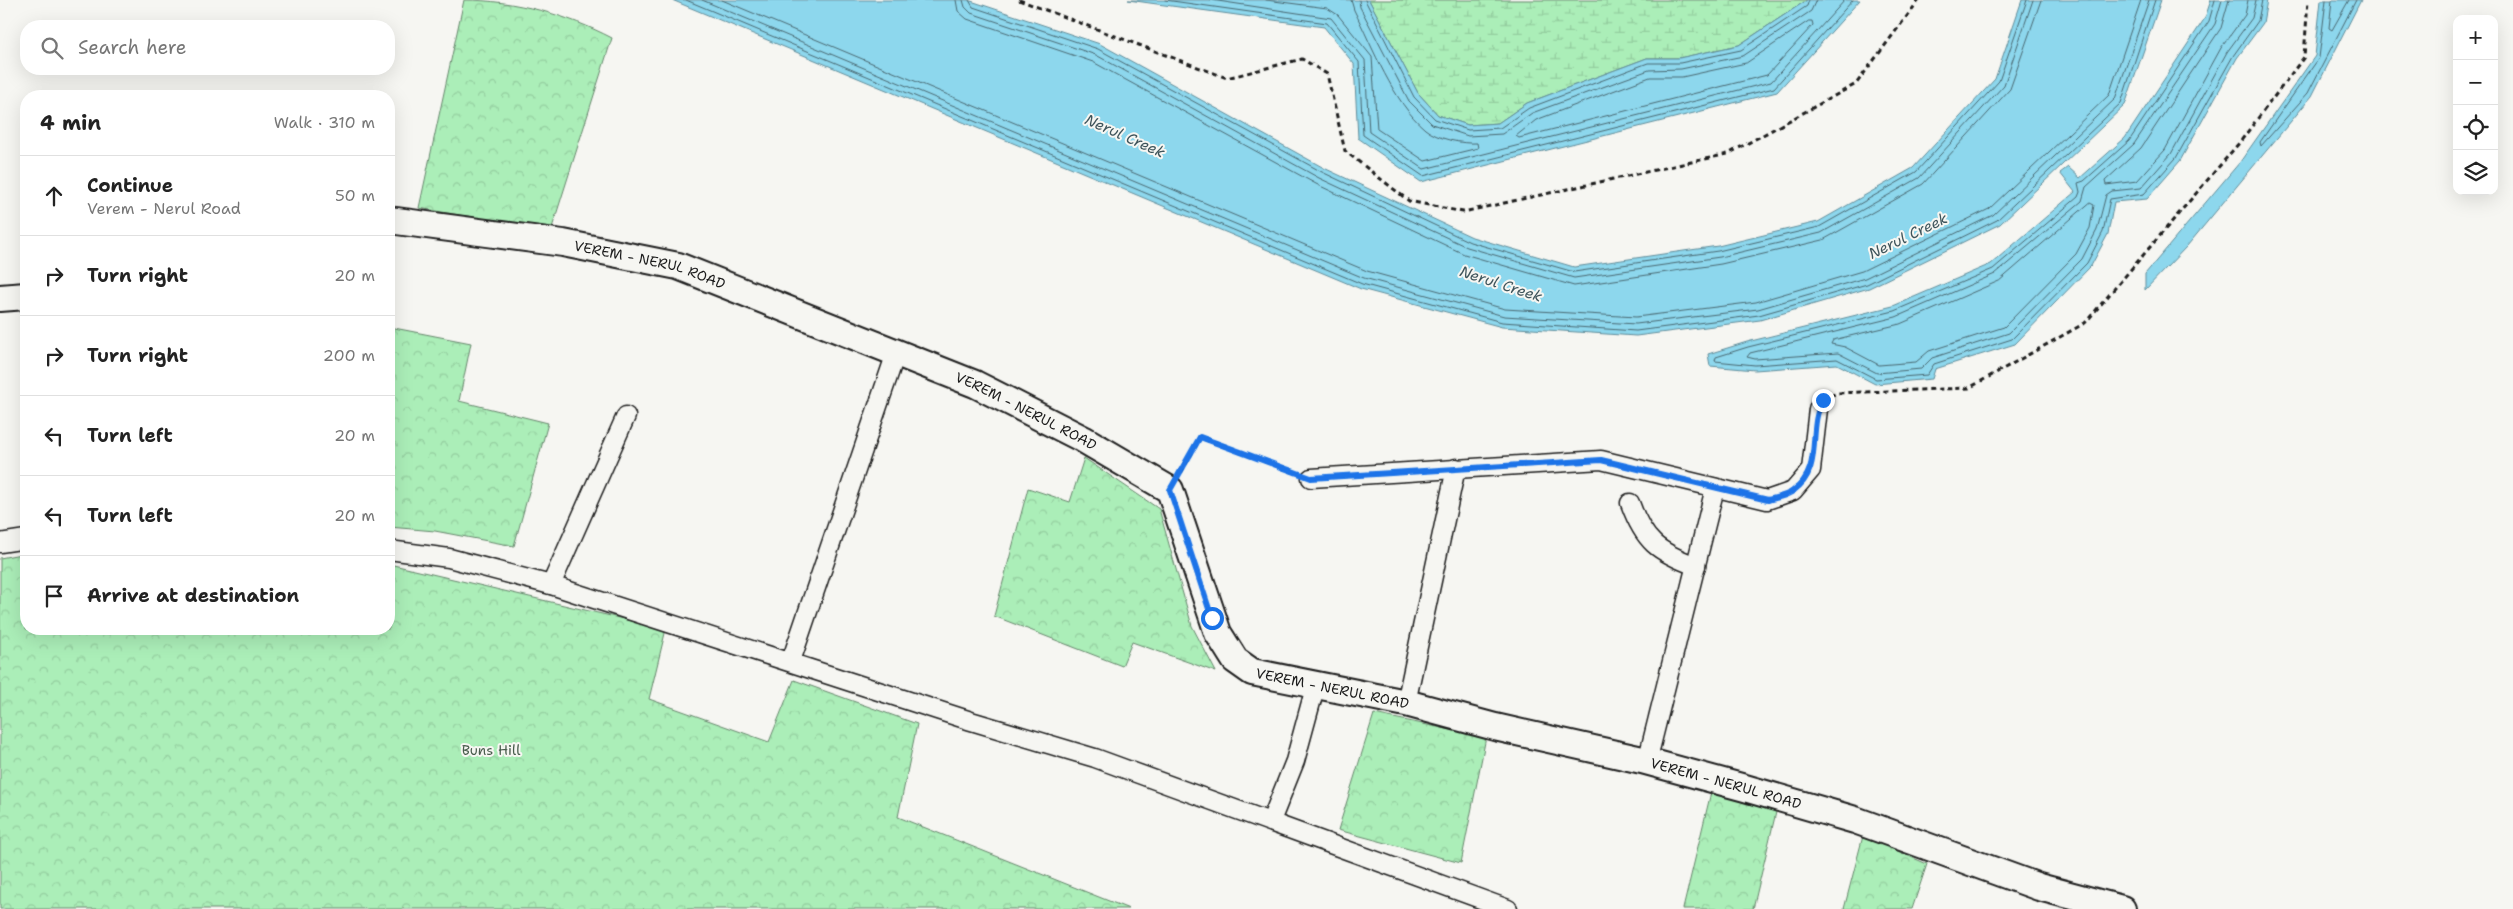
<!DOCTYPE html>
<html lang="en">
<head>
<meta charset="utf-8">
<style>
	:root { --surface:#fff; --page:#f2f2f2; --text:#222; --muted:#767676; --line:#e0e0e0 }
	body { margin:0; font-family:"Shantell Sans",sans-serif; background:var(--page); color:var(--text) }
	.controls { position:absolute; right:15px; top:15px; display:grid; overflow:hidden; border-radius:10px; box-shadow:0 5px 20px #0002 }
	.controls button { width:45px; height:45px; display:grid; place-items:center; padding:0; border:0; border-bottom:1px solid var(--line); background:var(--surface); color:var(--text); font:25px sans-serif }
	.stop { position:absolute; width:15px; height:15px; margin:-11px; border:4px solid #1a73e8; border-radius:50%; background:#fff }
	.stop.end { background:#1a73e8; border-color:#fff; box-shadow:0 1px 5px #0008 }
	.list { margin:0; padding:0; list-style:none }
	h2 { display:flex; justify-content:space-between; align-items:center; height:65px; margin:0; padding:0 20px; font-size:21px }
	h2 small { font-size:16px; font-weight:400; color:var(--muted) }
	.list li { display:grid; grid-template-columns:32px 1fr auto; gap:15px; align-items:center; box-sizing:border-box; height:80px; padding:0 20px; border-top:1px solid var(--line) }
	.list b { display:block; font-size:19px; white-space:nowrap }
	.list p { margin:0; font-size:16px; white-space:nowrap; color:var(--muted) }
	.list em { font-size:16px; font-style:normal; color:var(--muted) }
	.icon { flex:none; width:28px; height:28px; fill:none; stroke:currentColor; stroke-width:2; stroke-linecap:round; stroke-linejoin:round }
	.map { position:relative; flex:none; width:2513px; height:909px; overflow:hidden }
	.search { position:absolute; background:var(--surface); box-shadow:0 5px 20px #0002; left:20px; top:20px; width:375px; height:55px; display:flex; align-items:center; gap:12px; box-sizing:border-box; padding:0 18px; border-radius:20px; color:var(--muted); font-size:19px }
	.panel { position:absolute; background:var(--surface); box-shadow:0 5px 20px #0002; left:20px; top:90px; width:375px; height:545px; border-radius:20px }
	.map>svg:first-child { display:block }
</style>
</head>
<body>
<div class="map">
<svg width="2513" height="909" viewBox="0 0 2513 909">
	<defs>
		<pattern id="forest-crowns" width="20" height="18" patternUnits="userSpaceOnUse" patternTransform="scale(1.25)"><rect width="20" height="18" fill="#abeeb8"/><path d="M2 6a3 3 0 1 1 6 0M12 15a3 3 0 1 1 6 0" fill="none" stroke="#93cc9e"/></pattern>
		<pattern id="wetland-marsh" width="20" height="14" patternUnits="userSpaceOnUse" patternTransform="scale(1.25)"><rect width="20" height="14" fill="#abeeb8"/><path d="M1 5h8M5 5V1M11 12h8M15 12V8" fill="none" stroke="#93cc9e"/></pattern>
	</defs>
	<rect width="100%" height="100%" fill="#f6f6f2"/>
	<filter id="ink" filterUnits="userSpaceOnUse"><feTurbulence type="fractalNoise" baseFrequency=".02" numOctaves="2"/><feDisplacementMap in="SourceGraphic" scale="10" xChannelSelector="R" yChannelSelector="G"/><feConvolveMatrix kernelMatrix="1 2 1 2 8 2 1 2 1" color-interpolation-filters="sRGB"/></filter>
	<g filter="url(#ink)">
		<g fill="url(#forest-crowns)" stroke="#64856a">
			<path d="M464 0C514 0 568 15 612 38L551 231 419 208Z"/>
			<path d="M389 327 471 343 459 401 548 423 514 546 435 531 389 527Z"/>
			<path d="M1084 458 1159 509 1192 626 1216 672 1132 642 1122 666 994 616 1028 488 1070 502Z"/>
			<path d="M26 553V629H389V564L666 629 649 699 769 742 794 680 917 724 898 817 1129 909H0V558Z"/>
			<path d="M1374 714 1486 737 1461 863 1338 830Z"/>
			<path d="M1712 788 1777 808 1753 909H1683Z"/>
			<path d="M1863 836 1927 864 1912 909H1844Z"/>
		</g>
		<path fill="url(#wetland-marsh)" stroke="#64856a" d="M1369 0H1807L1739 45 1679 58H1647L1527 103 1498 123 1468 125 1438 115 1418 93Z"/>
		<g fill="#8dd7ed" stroke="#608c99">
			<path d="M672 0H968L1100 44 1324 168 1472 237 1574 267 1718 246 1818 222 1913 168 1995 79 2022 0H2161L2125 105 2000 224 1869 288 1760 320 1636 336 1502 327 1361 289Z"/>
			<path d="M1128 0H1369L1418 93 1438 115 1468 125 1498 123 1527 103 1647 58H1679L1739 45 1807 0H1860L1777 92 1421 182 1358 138 1354 64 1324 27Z"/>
			<path d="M2211 0H2267L2263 23 2237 58 2180 161 2147 199 2114 202 2108 234 2091 266 2015 344 1935 369 1932 379 1875 384 1837 364 1755 370 1710 366 1708 354 1747 342 1893 306 1991 264 2075 192 2060 173 2068 167 2080 178 2125 138 2205 18Z"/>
			<path d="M2321 0H2361L2312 96 2187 246 2145 290V274L2240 162 2315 56Z"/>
		</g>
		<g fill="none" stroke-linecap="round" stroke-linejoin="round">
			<g stroke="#496770" stroke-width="1">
				<path d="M686 0 1362 284 1502 322 1636 331 1759 315 1867 284 1997 220 2121 103 2155 0"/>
				<path d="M702 0 1364 278 1504 316 1636 324 1758 309 1865 278 1993 215 2115 99 2149 0"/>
				<path d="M722 0 1367 271 1505 309 1636 317 1756 302 1862 271 1989 209 2109 95 2141 0"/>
				<path d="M956 0 958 11 967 19 1093 62 1316 184 1464 254 1574 286 1721 264 1823 240 1923 184 2010 89 2041 0"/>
				<path d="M963 0 965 7 971 13 1096 55 1319 178 1467 247 1574 278 1720 257 1821 233 1919 178 2004 85 2033 0"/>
				<path d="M969 0 973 7 1098 49 1322 172 1470 242 1574 272 1718 251 1819 227 1916 172 1999 81 2027 0"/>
				<path d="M1165 0 1327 23 1359 62 1363 135 1423 176 1774 88 1853 0"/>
				<path d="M1211 0 1331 18 1365 60 1369 132 1424 169 1771 82 1845 0"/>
				<path d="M1266 0 1327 8 1338 15 1372 57 1377 129 1425 161 1478 148 1477 143C1462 144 1437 139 1425 129 1393 102 1373 48 1354 10L1351 0"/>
				<path d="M1359 0 1360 7 1409 101 1432 124 1468 136 1502 134 1532 113 1649 70 1681 69 1743 56 1811 11 1816 0"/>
				<path d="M1365 0 1414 97 1435 119 1468 130 1500 128 1529 108 1648 63H1680L1741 50 1807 6 1809 0"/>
				<path d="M2215 0 2209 21 2129 141 2084 181 2078 183 2080 192 2078 197 1993 269 1894 311 1748 347 1716 357 1715 361 1755 365 1837 359 1876 379 1927 375 1934 364 2012 339 2087 263 2103 232 2110 199 2144 194 2176 158 2233 56 2258 21 2262 0"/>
				<path d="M2222 0 2215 24 2134 144 2086 187 2082 201 1995 274 1896 317 1750 353 1747 357 1755 359 1838 353 1877 373 1921 369 1932 358 2009 333 2082 259 2097 230 2106 195 2112 191 2141 188 2171 154 2227 52 2252 18 2256 0"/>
				<path d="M2229 0 2221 28 2141 148 2105 181 2106 185 2137 181 2165 150 2221 48 2245 15 2248 0"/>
				<path d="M2326 0 2319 58 2260 142 2261 146 2308 93 2356 0"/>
				<path d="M2332 0 2329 28 2332 30 2349 0"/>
				<path d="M1809 21H1812L1813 25 1767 75 1519 138 1516 136 1536 120 1650 77H1682L1746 63Z"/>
				<path d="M2090 203 2094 205 2090 228 2076 254 2004 327 1929 351 1916 362 1879 365 1845 347 1831 344 1833 340 1900 324 1999 281Z"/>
			</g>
			<defs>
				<g id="street">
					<path d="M1311 478 1601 460 1767 500 1793 491 1811 470 1818 409"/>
					<path d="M1630 503C1644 542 1658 552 1696 566"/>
					<path d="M0 543 26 539"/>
					<path d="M389 550 449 558 551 585 971 721 1095 758 1508 909"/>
					<path d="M551 585 626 416"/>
					<path d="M791 661 896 353"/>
					<path d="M1406 703 1456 468"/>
					<path d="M1647 762 1715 488"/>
					<path d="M1271 821 1295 761 1316 684"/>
				</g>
				<g id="secondary">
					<path id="s1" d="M389 220 563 243 678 266 975 384 1083 439 1170 490 1218 633 1235 660 1252 672 1406 703 1495 727 1642 760 1745 788 1855 820 2039 887 2122 909"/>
					<path d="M0 298 26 296"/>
				</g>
			</defs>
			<use href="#street" stroke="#1c1c1c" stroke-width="21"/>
			<use href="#secondary" stroke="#1c1c1c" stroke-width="30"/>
			<g stroke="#1c1c1c" stroke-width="3" stroke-dasharray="5 4" stroke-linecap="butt">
				<path d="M1019 0 1227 78 1302 59 1327 74 1345 151 1409 201 1463 212 1728 154 1856 84 1919 0"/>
				<path d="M1830 396 1837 393 1969 388 2085 323 2240 142 2304 57 2308 0"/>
				<path d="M1181 472 1200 437 1295 472"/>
			</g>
			<use href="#street" stroke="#f6f6f2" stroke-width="18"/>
			<use href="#secondary" stroke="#f6f6f2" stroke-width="26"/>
		</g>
	</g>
	<g fill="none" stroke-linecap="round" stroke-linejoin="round" filter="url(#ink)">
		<path stroke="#1a73e8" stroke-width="6" d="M1212 618 1170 490 1200 437 1311 478 1601 460 1768 500C1775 498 1787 496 1793 491 1825 469 1806 429 1823 400"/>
	</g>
	<g text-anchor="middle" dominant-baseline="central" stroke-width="4" stroke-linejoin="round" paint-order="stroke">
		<g font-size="14" fill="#1c1c1c" stroke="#f6f6f2">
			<text stroke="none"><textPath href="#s1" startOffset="265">VEREM - NERUL ROAD</textPath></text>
			<text stroke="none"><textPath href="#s1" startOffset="670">VEREM - NERUL ROAD</textPath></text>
			<text stroke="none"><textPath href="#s1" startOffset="1120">VEREM - NERUL ROAD</textPath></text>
			<text stroke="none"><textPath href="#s1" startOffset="1525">VEREM - NERUL ROAD</textPath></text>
		</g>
		<g font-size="14" fill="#475b4b" stroke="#f6f6f2">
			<text x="491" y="750">Buns Hill</text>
		</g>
		<g font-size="15" font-style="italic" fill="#3e545b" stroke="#f6f6f2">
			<text transform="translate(1125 136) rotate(24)">Nerul Creek</text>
			<text transform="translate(1908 236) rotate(-26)">Nerul Creek</text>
			<text transform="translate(1501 284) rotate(18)">Nerul Creek</text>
		</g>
	</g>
</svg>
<div class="controls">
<button>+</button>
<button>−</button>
<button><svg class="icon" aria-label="locate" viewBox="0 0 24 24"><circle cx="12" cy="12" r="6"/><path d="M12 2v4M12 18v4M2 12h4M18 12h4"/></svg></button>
<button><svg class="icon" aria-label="layers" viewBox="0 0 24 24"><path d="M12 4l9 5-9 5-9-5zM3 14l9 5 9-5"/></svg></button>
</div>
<div class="stop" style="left:1212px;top:618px"></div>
<div class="stop end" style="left:1823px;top:400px"></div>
<div class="search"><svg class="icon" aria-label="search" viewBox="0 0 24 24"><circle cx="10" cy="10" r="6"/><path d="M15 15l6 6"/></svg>Search here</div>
<section class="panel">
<h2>4 min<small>Walk · 310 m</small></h2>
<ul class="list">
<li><svg class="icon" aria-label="ahead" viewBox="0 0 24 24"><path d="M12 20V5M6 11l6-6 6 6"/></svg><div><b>Continue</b><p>Verem - Nerul Road</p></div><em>50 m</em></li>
<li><svg class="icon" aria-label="right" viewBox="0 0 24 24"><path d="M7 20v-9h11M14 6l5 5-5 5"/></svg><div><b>Turn right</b></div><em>20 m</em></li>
<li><svg class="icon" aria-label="right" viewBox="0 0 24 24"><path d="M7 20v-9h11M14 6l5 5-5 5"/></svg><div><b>Turn right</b></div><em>200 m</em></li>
<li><svg class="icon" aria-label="left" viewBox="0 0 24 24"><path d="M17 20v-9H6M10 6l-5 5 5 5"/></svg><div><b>Turn left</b></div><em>20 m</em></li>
<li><svg class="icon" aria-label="left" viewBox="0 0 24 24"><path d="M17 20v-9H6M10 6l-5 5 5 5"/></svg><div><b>Turn left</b></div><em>20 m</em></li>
<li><svg class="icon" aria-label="arrive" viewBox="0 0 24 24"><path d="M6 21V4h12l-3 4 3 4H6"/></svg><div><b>Arrive at destination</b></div></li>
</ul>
</section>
</div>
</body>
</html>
